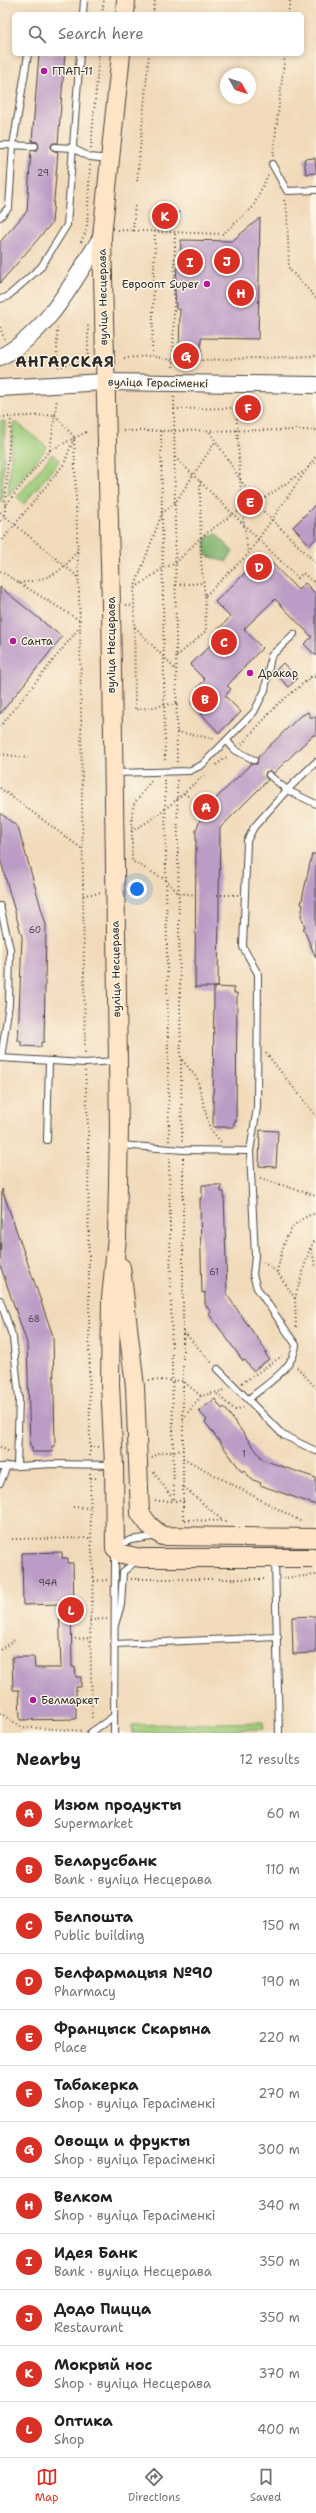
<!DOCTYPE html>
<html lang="en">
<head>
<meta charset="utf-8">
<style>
	:root { --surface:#fff; --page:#f2f2f2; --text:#202124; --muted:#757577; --line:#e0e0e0; --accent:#d93025 }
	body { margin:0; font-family:"Shantell Sans",sans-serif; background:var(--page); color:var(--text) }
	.compass { position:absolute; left:220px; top:68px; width:36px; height:36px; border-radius:50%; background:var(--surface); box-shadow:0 2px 6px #0003; rotate:129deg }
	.you { position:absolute; left:137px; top:889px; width:14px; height:14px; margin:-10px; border:3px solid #fff; border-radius:50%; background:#1a73e8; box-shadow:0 0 0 6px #1a73e833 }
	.badge { display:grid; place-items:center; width:26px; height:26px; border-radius:50%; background:var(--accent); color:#fff; font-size:13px; font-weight:700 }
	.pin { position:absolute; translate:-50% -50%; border:2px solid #fff; box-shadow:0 1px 4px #0006 }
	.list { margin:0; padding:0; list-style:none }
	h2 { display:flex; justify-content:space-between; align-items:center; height:52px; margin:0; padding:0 16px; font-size:17px }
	h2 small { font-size:13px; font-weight:400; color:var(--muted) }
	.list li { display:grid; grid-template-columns:26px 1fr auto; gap:12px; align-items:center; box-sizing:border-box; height:56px; padding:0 16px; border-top:1px solid var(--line) }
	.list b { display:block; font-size:15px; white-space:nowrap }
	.list p { margin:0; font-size:13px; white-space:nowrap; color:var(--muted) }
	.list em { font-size:13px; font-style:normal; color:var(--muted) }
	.icon { flex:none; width:22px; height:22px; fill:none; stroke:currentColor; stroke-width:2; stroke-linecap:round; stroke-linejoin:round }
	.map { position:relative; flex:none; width:316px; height:1733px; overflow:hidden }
	.search { position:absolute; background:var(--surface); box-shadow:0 2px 6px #0003; left:12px; right:12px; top:12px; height:44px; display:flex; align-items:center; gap:10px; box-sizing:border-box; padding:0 14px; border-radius:6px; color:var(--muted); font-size:15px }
	.sheet { height:724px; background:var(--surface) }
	nav { display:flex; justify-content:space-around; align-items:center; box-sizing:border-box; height:56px; border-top:1px solid var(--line); background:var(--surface); font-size:11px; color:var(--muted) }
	nav a { display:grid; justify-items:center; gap:2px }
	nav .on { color:var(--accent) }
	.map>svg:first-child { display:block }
</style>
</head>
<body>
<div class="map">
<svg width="316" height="1733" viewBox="0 0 316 1733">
	<rect width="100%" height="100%" fill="#fcf5e5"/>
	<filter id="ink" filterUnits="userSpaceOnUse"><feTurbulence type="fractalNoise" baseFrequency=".025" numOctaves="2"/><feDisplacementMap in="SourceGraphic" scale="8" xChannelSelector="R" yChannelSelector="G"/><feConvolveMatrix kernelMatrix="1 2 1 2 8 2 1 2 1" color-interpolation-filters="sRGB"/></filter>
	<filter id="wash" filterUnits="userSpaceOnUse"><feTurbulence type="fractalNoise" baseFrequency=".012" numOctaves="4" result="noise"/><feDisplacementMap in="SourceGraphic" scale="16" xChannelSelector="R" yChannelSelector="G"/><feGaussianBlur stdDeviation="0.9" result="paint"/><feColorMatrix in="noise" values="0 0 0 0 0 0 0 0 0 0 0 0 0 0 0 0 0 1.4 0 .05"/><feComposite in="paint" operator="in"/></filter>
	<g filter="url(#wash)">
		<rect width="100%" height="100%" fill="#f1daba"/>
		<g fill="#9ecc7a" stroke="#647c52">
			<path d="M0 421H5L2 503 0 501Z"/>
			<path d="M16 422 47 447 8 496 13 424Z"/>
			<path d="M52 454 60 460 24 504 17 497Z"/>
			<path d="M263 1722 264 1729 143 1733H133L132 1725Z"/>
		</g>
		<path fill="#7eb06a" stroke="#546e4a" d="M216 533 233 552 226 562 205 555 206 538Z"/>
		<g id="blocks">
			<g fill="#bb9cc6">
				<path d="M39 54H65L58 143H53L51 146 52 150 58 152 52 223 0 283V242L27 211 31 150H37L39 147 38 142 32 141Z"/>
				<path d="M315 158 316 173 306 174 304 159Z"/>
				<path d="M152 211 179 212 178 221H151Z"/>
				<path d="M260 218 258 339 201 338V356H179L180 309H176L175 290 177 268H180L181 240 232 241Z"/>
				<path d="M316 504V538L310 545 293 527Z"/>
				<path d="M264 555 298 590 305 583 316 594V656L304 644 312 637 275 599 244 629 262 648 227 686 231 689 225 696 241 712 219 733 191 703 203 692 198 687 205 680 190 665 220 636 216 632 230 617 215 602Z"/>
				<path d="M0 587 62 637 0 714Z"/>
				<path d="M283 663 297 678 289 687 274 672Z"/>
				<path d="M308 712 310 717H316V735H313L274 773 270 771 266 772 265 776 268 780 220 828 218 987H195L196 830 204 810 251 764H257L258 757 299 717Z"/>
				<path d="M0 813 18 827 46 925 44 1042H41V1047L21 1046V1041H18L22 937 0 858Z"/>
				<path d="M312 854H316V958L303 928 305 927 301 916 303 905 301 904Z"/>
				<path d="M214 987 234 988V993H237L236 1122H234V1127H213Z"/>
				<path d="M260 1130 278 1131 276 1167 259 1166Z"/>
				<path d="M202 1185H221V1192H224L227 1295 267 1352 265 1353 269 1359 253 1371 245 1360 243 1361 223 1333 209 1314 211 1312 205 1304V1292L202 1293 201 1257 200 1198H202Z"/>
				<path d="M2 1189 53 1336 55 1446H52L53 1452H32V1447H30L27 1343 0 1265Z"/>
				<path d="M215 1399 222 1409 224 1407 263 1460 316 1478V1505L260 1485 261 1483 251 1479 244 1470 242 1472 205 1422 207 1420 199 1411Z"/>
				<path d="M62 1552V1558H68V1563H73L74 1604H71L72 1667H75L76 1677H81V1687H76V1719L20 1720 19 1690H13L12 1657H34L35 1668H61L59 1604 23 1605 22 1553Z"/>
				<path d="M316 1616V1653L293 1654 292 1617Z"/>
			</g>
		</g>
	</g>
	<g filter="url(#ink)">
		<use href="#blocks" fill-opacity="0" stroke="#494540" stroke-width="1"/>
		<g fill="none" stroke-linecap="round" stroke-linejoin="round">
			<defs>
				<g id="service">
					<path d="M83 14 84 0"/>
					<path d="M0 145 35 146"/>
					<path d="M55 147 72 148 90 157 109 159"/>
					<path d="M272 164 287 191 316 190"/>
					<path d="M0 217 9 207 13 145 28 54"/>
					<path d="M0 299 7 297 41 267 67 225 80 54"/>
					<path d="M227 741 235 750 254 760"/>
					<path d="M115 773 189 771 202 765 254 712 265 690 271 656 294 634"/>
					<path d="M269 775 287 790 316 762"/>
					<path d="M0 906 10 949 9 1004 1 1058"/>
					<path d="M0 1058 85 1063 116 1061"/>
					<path d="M47 1140 49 1061"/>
					<path d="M120 1145 183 1150 250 1151 255 1256 253 1275 257 1288 296 1345C294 1369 266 1384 249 1399"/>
					<path d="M250 1151 257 1108 258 974 243 947 247 841 254 827 287 790 316 804"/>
					<path d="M0 1300 13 1338 19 1398 17 1465"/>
					<path d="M218 1369 283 1435 316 1451"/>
					<path d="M0 1467 54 1464 113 1465"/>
					<path d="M0 1483 7 1466"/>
					<path d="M118 1545 131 1540 158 1536"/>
					<path d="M275 1560 279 1733"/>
					<path d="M115 1625 121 1605 123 1572 136 1561"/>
					<path d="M114 1644 278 1637"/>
					<path d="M90 1733 113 1717"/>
					<path d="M114 1733 115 1553"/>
				</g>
				<g id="tertiary">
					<path d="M0 357C48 333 74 280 102 236"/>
					<path d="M0 388 105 382 316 385"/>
				</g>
				<g id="secondary">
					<path d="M125 14 126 0"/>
					<path d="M121 54 102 236 111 605 119 1127 117 1237 111 1298 110 1384 114 1465 115 1548 122 1554 141 1558H316"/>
					<path d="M121 1267 135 1387 140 1513 149 1525 162 1536 316 1538"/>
				</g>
			</defs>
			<use href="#service" stroke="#494540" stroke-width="8"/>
			<use href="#tertiary" stroke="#494540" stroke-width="18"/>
			<use href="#secondary" stroke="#494540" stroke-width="20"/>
			<g stroke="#494540" stroke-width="2" stroke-dasharray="1 3" stroke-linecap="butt">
				<path d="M102 14 104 0"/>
				<path d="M153 14 155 0"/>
				<path d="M288 14 290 0"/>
				<path d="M91 148 99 54"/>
				<path d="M273 156 285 54"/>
				<path d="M137 181 149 54"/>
				<path d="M284 200 287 210 289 269 316 298"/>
				<path d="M87 226 90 165"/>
				<path d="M118 230 223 234 253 207 268 175"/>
				<path d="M133 231 135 205"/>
				<path d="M155 231 152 356 174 361 316 356"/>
				<path d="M81 242 87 229"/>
				<path d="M0 327 4 339"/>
				<path d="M57 328V367L88 360V323"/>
				<path d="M124 358 152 356"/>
				<path d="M173 367 175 233"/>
				<path d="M174 397 177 764"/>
				<path d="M174 409 236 408 242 510 248 553"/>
				<path d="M55 415 74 437 80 627 85 1055"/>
				<path d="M0 417 55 415"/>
				<path d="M123 431 316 430"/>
				<path d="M161 431 165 763"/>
				<path d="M210 432 256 504 316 563"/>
				<path d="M50 450 57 399"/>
				<path d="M175 457 298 578 303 573 316 584"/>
				<path d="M308 468 316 462"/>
				<path d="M200 481 201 561 205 596 248 554 316 456"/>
				<path d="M5 505 11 417"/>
				<path d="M0 512 78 577"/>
				<path d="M0 521 5 516V506L49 451 88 431"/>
				<path d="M0 543 64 464 74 438"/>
				<path d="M0 571 79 620"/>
				<path d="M19 583C48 579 60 575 77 551"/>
				<path d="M176 585 202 583"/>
				<path d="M135 588 163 568 176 563 200 538 233 514 256 504 304 471"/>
				<path d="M126 605 134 606"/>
				<path d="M135 627 176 670"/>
				<path d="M177 656 206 631 205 596"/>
				<path d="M310 677H316"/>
				<path d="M177 703 135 710 134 589 162 513 175 503 215 442"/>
				<path d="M0 727 79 628"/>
				<path d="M177 732 215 739"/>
				<path d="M242 744 278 704 316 673"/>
				<path d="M0 754 28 758"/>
				<path d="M216 765 228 756"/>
				<path d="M165 780 169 1141"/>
				<path d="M177 780 182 1141"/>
				<path d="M151 781 134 804 132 813V861L166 880 178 893 196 895"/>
				<path d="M0 788 82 849"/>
				<path d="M184 793 196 803 206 807"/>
				<path d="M131 831C159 818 182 794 204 775"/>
				<path d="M83 895 102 893"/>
				<path d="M217 895H238"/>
				<path d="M266 1053 316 1116"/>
				<path d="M182 1060 197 1078 210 1129 221 1142"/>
				<path d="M85 1071 88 1125 90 1457"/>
				<path d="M169 1158 174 1501"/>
				<path d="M183 1158V1520L227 1521"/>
				<path d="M260 1178 316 1196"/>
				<path d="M311 1249 316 1267"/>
				<path d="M263 1262 277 1272 295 1298 310 1248 316 1239"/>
				<path d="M277 1272C284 1245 285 1222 316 1213"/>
				<path d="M295 1298 296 1329"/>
				<path d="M184 1332 212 1363"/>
				<path d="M297 1367 316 1388"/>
				<path d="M149 1380 183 1381 201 1396 225 1390"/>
				<path d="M242 1383 282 1356"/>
				<path d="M217 1394 235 1410 244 1407"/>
				<path d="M183 1419 201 1396"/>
				<path d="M0 1447 10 1452"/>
				<path d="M90 1447H99"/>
				<path d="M152 1458 159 1453 183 1450"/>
				<path d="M183 1458 302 1522"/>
				<path d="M154 1472 174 1501"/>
				<path d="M90 1473 91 1538 94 1581 90 1620 92 1720"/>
				<path d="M91 1478H99"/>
				<path d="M184 1487 222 1520"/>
				<path d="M155 1501H184"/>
				<path d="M73 1507 91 1508"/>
				<path d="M12 1539 91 1538"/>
				<path d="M283 1578 316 1575"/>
				<path d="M131 1579H267"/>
				<path d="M94 1581 107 1580"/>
				<path d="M90 1620 107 1619"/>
				<path d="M71 1639 91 1638"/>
				<path d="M0 1650 14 1640"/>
				<path d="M0 1713 22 1727 83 1731"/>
			</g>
			<use href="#service" stroke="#fff" stroke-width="6"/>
			<use href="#tertiary" stroke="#fff" stroke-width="16"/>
			<use href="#secondary" stroke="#ffe4c6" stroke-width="18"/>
		</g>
	</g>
	<g fill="#b5179e" stroke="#fcf5e5" stroke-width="1.5">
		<circle cx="44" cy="71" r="4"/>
		<circle cx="207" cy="284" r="4"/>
		<circle cx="13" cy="641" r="4"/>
		<circle cx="250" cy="673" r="4"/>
		<circle cx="33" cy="1700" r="4"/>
	</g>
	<g text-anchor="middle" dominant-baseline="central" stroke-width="3" stroke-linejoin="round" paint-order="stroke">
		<g font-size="9" fill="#4f4752">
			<text x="43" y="173">29</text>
			<text x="35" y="930">60</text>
			<text x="214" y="1272">61</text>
			<text x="34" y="1319">68</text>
			<text x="244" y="1454">1</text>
			<text x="48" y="1583">94А</text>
		</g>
		<g font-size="11" fill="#2b2b2b" stroke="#fcf5e5" text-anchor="start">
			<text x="52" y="71">ГПАП-11</text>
			<text x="199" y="284" text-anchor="end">Евроопт Super</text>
			<text x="21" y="641">Санта</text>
			<text x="258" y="673">Дракар</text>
			<text x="41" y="1700">Белмаркет</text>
		</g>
		<g font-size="11" fill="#2b2b2b" stroke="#fcf5e5">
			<text transform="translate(103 297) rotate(-91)">вуліца Несцерава</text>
			<text transform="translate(158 383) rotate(1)">вуліца Герасіменкі</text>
			<text transform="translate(111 645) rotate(-90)">вуліца Несцерава</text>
			<text transform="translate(116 969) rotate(-91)">вуліца Несцерава</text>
		</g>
		<g font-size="15" font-weight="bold" letter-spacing="1" fill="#2b2b2b" stroke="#fcf5e5">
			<text x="65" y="362">АНГАРСКАЯ</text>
		</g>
	</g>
</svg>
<svg class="compass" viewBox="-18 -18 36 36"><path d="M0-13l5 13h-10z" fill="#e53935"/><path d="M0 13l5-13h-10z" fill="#757577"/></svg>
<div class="you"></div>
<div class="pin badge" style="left:206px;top:807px">A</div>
<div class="pin badge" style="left:205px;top:699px">B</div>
<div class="pin badge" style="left:224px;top:642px">C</div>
<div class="pin badge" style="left:259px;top:567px">D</div>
<div class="pin badge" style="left:250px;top:502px">E</div>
<div class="pin badge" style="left:248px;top:408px">F</div>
<div class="pin badge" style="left:186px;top:356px">G</div>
<div class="pin badge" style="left:241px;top:293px">H</div>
<div class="pin badge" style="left:190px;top:262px">I</div>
<div class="pin badge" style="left:227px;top:261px">J</div>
<div class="pin badge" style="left:165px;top:216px">K</div>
<div class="pin badge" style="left:71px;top:1610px">L</div>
<div class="search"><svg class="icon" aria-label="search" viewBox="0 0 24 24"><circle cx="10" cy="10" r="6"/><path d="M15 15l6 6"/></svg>Search here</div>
</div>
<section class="sheet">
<h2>Nearby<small>12 results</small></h2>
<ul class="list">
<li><span class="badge">A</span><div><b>Изюм продукты</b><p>Supermarket</p></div><em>60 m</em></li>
<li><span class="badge">B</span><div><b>Беларусбанк</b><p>Bank · вуліца Несцерава</p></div><em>110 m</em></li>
<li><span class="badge">C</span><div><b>Белпошта</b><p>Public building</p></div><em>150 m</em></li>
<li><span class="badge">D</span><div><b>Белфармацыя №90</b><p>Pharmacy</p></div><em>190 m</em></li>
<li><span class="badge">E</span><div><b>Францыск Скарына</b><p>Place</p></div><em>220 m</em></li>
<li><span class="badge">F</span><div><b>Табакерка</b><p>Shop · вуліца Герасіменкі</p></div><em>270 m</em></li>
<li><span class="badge">G</span><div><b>Овощи и фрукты</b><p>Shop · вуліца Герасіменкі</p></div><em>300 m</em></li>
<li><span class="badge">H</span><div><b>Велком</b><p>Shop · вуліца Герасіменкі</p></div><em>340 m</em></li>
<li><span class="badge">I</span><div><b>Идея Банк</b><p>Bank · вуліца Несцерава</p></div><em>350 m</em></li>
<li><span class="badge">J</span><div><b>Додо Пицца</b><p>Restaurant</p></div><em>350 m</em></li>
<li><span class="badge">K</span><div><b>Мокрый нос</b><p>Shop · вуліца Несцерава</p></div><em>370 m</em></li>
<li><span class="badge">L</span><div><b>Оптика</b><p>Shop</p></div><em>400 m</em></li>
</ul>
</section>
<nav>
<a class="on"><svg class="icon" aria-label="map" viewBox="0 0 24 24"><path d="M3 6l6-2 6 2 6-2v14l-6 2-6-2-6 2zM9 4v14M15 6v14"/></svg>Map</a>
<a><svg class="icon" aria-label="directions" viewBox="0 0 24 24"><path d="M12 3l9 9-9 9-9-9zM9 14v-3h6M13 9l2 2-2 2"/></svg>Directions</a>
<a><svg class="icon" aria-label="saved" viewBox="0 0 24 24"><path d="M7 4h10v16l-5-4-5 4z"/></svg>Saved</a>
</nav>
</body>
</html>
